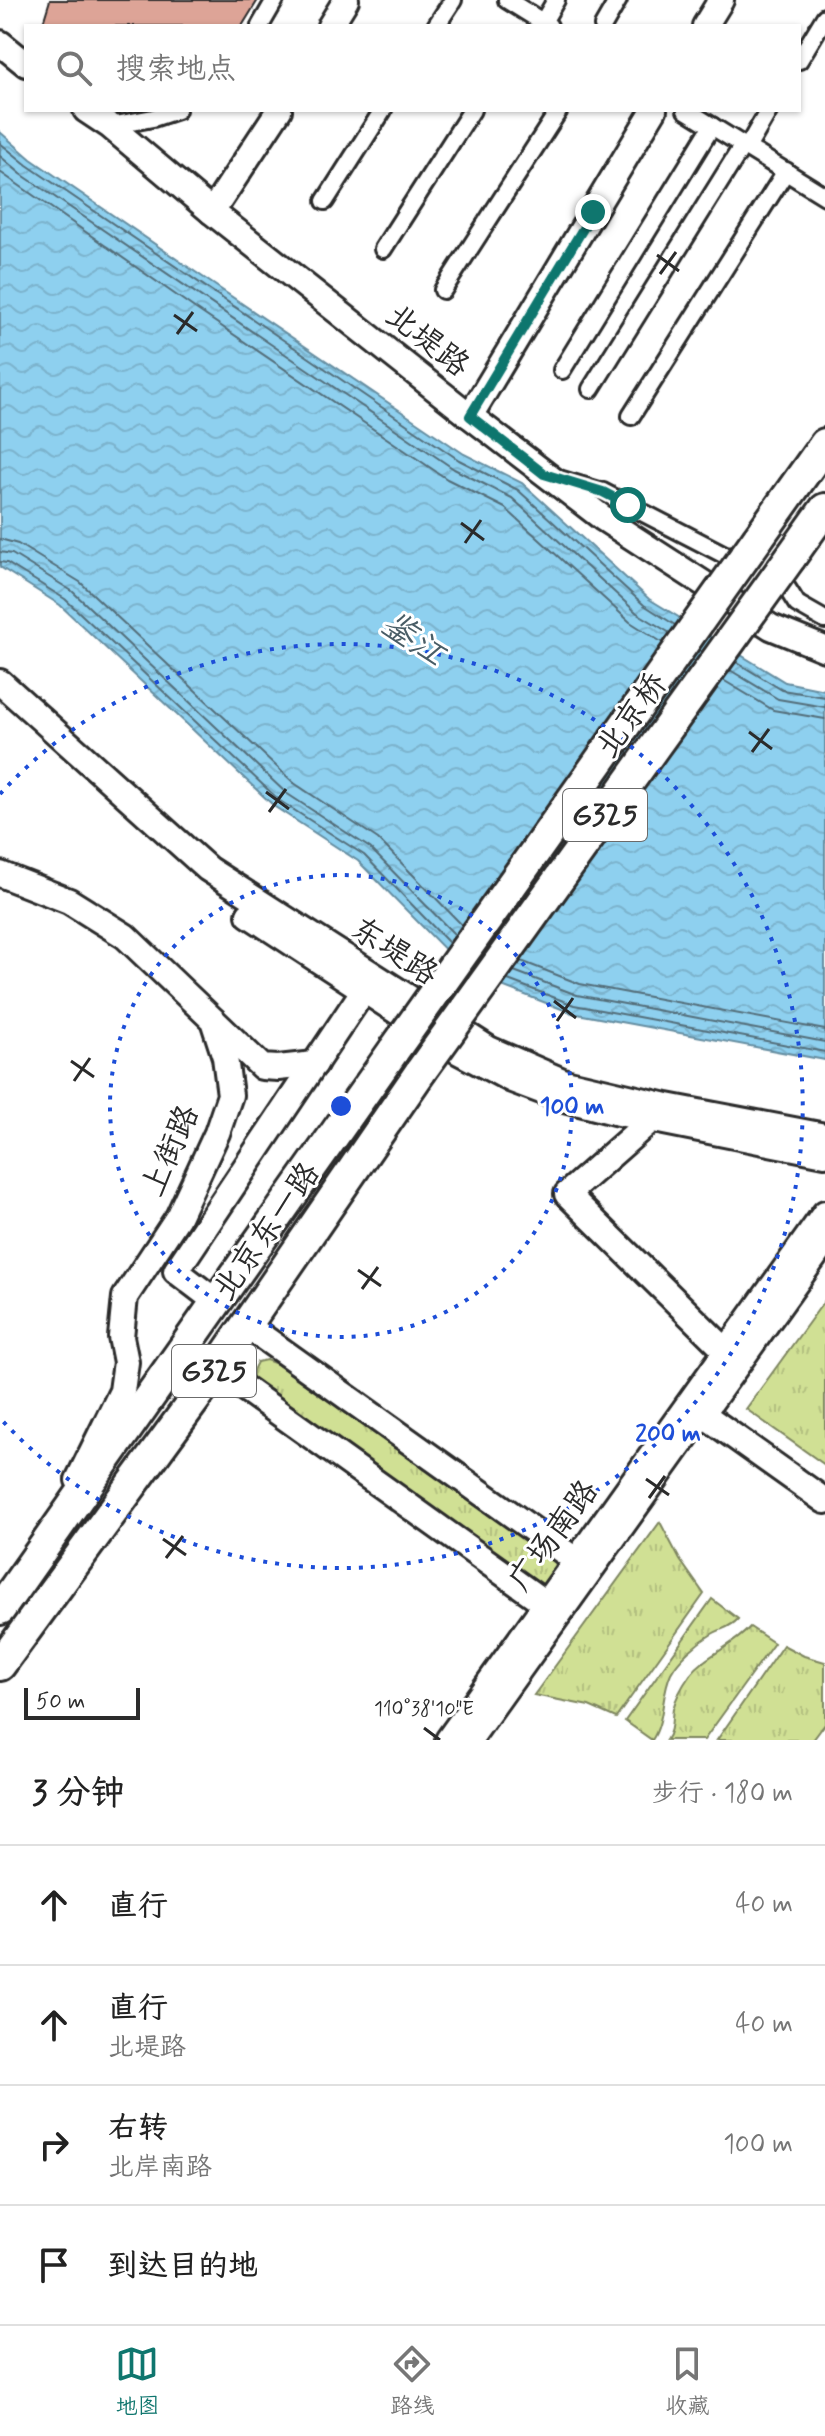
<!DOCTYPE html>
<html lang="zh">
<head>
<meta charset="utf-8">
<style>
	:root { --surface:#fff; --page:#f2f2f2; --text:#222; --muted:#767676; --line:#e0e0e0; --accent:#0f766e }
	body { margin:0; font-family:Mynerve,"LXGW WenKai TC",sans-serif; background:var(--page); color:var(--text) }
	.scale { position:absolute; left:24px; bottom:20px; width:116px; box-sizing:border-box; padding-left:8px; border:4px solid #2b2b2b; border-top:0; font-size:22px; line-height:28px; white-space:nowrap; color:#2b2b2b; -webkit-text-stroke:6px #fff; paint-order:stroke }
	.stop { position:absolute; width:24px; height:24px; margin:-18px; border:6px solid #0f766e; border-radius:50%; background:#fff }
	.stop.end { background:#0f766e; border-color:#fff; box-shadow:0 2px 8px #0008 }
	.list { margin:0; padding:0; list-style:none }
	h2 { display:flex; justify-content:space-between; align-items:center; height:104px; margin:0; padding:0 32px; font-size:34px }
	h2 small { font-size:26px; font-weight:400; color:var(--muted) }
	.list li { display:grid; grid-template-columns:52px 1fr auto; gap:24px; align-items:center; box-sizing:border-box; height:120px; padding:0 32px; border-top:2px solid var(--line) }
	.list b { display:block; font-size:30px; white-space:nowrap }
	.list p { margin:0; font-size:26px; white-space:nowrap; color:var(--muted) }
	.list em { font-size:26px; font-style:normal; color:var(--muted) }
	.icon { flex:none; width:44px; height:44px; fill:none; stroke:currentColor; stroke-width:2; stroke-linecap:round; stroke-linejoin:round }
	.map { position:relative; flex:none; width:825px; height:1740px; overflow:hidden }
	.search { position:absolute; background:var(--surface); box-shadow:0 2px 6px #0004; left:24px; right:24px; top:24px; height:88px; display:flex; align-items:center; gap:20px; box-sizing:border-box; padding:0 28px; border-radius:0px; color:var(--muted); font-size:30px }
	.sheet { height:584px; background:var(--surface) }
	nav { display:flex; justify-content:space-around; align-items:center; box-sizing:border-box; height:112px; border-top:2px solid var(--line); background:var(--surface); font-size:22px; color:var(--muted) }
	nav a { display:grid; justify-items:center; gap:4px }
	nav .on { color:var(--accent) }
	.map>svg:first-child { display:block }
</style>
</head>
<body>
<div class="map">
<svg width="825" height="1740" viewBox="0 0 825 1740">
	<defs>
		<pattern id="grass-tufts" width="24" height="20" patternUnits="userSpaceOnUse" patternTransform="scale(2)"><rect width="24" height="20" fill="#d0e094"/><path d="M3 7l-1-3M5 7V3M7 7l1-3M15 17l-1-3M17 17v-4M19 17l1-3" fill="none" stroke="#b3c080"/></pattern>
		<pattern id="water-waves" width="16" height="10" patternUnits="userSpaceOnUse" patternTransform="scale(2)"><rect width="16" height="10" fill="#8ed0ef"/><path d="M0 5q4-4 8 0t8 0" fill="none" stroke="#7bb3cd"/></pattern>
	</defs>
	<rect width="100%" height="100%" fill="#fff"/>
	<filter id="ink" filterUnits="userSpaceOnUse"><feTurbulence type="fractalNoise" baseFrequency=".0125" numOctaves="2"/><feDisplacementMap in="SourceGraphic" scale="16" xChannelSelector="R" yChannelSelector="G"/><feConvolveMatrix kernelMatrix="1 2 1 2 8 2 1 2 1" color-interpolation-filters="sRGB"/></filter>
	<g filter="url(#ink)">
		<g fill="url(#grass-tufts)" stroke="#7e8660" stroke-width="2">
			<path d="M825 1300V1465L746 1409Z"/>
			<path d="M266 1360 277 1364 555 1562 557 1570 547 1585H538L260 1385 253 1378V1370L257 1362Z"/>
			<path d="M660 1522 680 1560 704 1594 616 1718 589 1706 534 1695Z"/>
			<path d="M712 1599 738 1619C730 1628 722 1628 712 1634 697 1643 679 1658 671 1673 661 1694 665 1721 652 1740L625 1721Z"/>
			<path d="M750 1627 774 1643 704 1740H666C673 1730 671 1721 673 1709 676 1697 683 1685 690 1675 706 1654 733 1647 750 1627Z"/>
			<path d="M783 1645 804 1656 825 1662V1724L813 1740H717Z"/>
		</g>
		<path fill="url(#water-waves)" stroke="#668ea1" stroke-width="2" d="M0 132 31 159 210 282 464 454 522 483 649 599 785 682 825 690V1060L572 1013 468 973 358 861 275 807 60 605 0 567Z"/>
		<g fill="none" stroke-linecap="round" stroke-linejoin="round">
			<g stroke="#536d79" stroke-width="2">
				<path d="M0 143 27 165 459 460 518 490 644 605 675 625"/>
				<path d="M0 156 21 174 454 469 512 498 637 613 670 633"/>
				<path d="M0 172 193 307 447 479 505 508 630 622 663 643"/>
				<path d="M0 539 18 544 80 582 294 783 378 839 462 925"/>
				<path d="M0 552 12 554 72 591 286 793 370 848 455 935"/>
				<path d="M0 562 7 563 65 599 280 801 364 855 449 943"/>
				<path d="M736 662 782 690 825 697"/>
				<path d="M730 670 778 699 825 707"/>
				<path d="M723 680 773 710 825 719"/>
				<path d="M521 961 580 984 825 1030"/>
				<path d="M514 971 577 995 825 1042"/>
				<path d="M508 980 574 1005 825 1052"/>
			</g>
		</g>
		<path fill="#dda497" stroke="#2b2b2b" stroke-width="2" d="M50 0H258L242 26H42Z"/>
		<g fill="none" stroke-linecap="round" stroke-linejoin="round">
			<defs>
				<g id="street">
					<path d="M507 0 549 26"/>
					<path d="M543 22 556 0"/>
					<path d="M260 26 275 0"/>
					<path d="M436 26 453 0"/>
					<path d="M603 26 618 0"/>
					<path d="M799 60 825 17"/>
					<path d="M686 110 825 196"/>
					<path d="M110 126 153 118 177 110"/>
					<path d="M747 148 769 110"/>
					<path d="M325 201 383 110"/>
					<path d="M383 249 472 110"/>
					<path d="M443 290 559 110"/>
					<path d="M562 370 712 126"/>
					<path d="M591 389 743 145"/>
					<path d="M631 416 786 171"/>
					<path d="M559 479 603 492 727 556 746 553"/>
					<path d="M778 574 797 604 825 620"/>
				</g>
				<g id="secondary">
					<path d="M330 26 346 0"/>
					<path d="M705 26 721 0"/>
					<path d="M0 43 26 64"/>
					<path d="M86 110 110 126 212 212 470 416 604 519 771 627 825 649"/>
					<path d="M212 212 279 110"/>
					<path d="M470 416 654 110"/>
					<path d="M0 682 208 869 489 1049 565 1082 667 1106 825 1136"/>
					<path d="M0 874 69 901 125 936 213 1020 225 1057 230 1095 217 1133 178 1217 125 1297 121 1337 126 1362 122 1391 78 1480"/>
					<path d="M249 915 459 1052 512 1080 560 1098 614 1112 825 1154"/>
					<path d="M215 1022 262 1067 278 1068 315 1064"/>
					<path d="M651 1120 567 1194 726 1351"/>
					<path d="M218 1303 176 1271 372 978"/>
					<path d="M246 1325 588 1569"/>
					<path d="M216 1368 556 1611"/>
					<path d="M690 1405 825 1501"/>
					<path d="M448 1740 825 1213"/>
					<path d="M469 1740 825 1242"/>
				</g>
				<g id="highway">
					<path d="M758 538 825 444"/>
					<path d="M790 558 825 509"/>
					<path d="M0 1609 394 1050"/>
					<path d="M0 1665 203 1388 421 1071"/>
				</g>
			</defs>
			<use href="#street" stroke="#2b2b2b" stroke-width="22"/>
			<use href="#secondary" stroke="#2b2b2b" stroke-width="30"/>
			<use href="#highway" stroke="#2b2b2b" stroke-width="36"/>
			<use href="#street" stroke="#fff" stroke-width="16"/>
			<use href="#secondary" stroke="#fff" stroke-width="24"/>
			<use href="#highway" stroke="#fff" stroke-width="30"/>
			<defs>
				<g id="highway-bridge">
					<path d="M394 1050 758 538"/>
					<path d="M421 1071 790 558"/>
				</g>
			</defs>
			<use href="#highway-bridge" stroke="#2b2b2b" stroke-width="36" stroke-linecap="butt"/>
			<use href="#highway-bridge" stroke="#fff" stroke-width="30"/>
		</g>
	</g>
	<g fill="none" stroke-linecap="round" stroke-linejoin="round" filter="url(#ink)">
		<path stroke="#0f766e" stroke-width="10" d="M593 212 470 416 544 474 603 492 628 505"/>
	</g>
	<path fill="none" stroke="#2b2b2b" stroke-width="3" d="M657 255 679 271M660 274 676 252M174 315 197 331M177 334 193 312M461 523 484 540M465 543 481 520M749 732 772 749M752 752 769 729M266 792 289 809M269 812 286 789M554 1001 576 1018M557 1021 573 998M71 1061 94 1077M74 1081 90 1058M358 1270 381 1286M362 1289 378 1267M646 1479 669 1495M649 1498 665 1476M163 1539 186 1555M166 1558 183 1536M424 1728 440 1740"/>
	<g fill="none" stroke="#1d4ed8" stroke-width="4" stroke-dasharray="4 8">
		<circle cx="341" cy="1106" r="231"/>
		<path d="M0 794A462 462 0 1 1 0 1418"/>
	</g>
	<g text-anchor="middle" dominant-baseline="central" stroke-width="6" stroke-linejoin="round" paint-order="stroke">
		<g fill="#fff" stroke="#6b6b6b" stroke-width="2">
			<rect x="563" y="789" width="84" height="52" rx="6"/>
			<rect x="172" y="1345" width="84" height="52" rx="6"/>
		</g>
		<g font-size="30" font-weight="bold" fill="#2b2b2b">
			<text x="605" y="815">G325</text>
			<text x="214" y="1371">G325</text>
		</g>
		<g font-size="32" fill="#2b2b2b" stroke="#fff">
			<text transform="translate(427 341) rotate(38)">北堤路</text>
			<text transform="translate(632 716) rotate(-54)">北京桥</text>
			<text transform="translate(394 952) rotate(33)">东堤路</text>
			<text transform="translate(171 1151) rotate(-66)">上街路</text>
			<text transform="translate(267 1232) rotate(-55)">北京东一路</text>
			<text transform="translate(554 1536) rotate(-54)">广场南路</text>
		</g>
		<g font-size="34" font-style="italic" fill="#495d66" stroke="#fff">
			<text transform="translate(413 640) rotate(35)">鉴江</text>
		</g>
	</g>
	<g font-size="20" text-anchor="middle" fill="#2b2b2b" stroke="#fff" stroke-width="6" stroke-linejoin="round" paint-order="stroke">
		<text x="424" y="1715">110°38'10"E</text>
	</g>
	<circle cx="341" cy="1106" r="12" fill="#1d4ed8" stroke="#fff" stroke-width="4"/>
	<g font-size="24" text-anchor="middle" font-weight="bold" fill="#1d4ed8" stroke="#fff" stroke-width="6" stroke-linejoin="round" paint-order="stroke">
		<text x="572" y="1114">100 m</text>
		<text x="668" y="1441">200 m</text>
	</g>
</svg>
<div class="scale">50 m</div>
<div class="stop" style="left:628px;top:505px"></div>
<div class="stop end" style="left:593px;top:212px"></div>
<div class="search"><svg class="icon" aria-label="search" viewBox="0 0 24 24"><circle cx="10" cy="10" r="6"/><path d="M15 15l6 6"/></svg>搜索地点</div>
</div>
<section class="sheet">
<h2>3 分钟<small>步行 · 180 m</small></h2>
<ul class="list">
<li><svg class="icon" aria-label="ahead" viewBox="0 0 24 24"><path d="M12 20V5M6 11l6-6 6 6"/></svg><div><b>直行</b></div><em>40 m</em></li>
<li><svg class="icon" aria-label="ahead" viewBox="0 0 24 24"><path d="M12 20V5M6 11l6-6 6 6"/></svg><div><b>直行</b><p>北堤路</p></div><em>40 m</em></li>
<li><svg class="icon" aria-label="right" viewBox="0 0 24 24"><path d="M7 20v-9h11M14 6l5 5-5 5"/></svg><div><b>右转</b><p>北岸南路</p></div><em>100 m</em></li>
<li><svg class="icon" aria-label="arrive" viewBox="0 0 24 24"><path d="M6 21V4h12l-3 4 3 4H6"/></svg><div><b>到达目的地</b></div></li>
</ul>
</section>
<nav>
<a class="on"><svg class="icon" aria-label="map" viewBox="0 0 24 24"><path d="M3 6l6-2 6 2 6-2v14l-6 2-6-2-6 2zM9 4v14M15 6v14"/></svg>地图</a>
<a><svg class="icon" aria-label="directions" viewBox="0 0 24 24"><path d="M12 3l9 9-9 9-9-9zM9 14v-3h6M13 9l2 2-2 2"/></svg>路线</a>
<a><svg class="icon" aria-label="saved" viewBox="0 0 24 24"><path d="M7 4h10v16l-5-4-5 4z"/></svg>收藏</a>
</nav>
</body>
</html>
